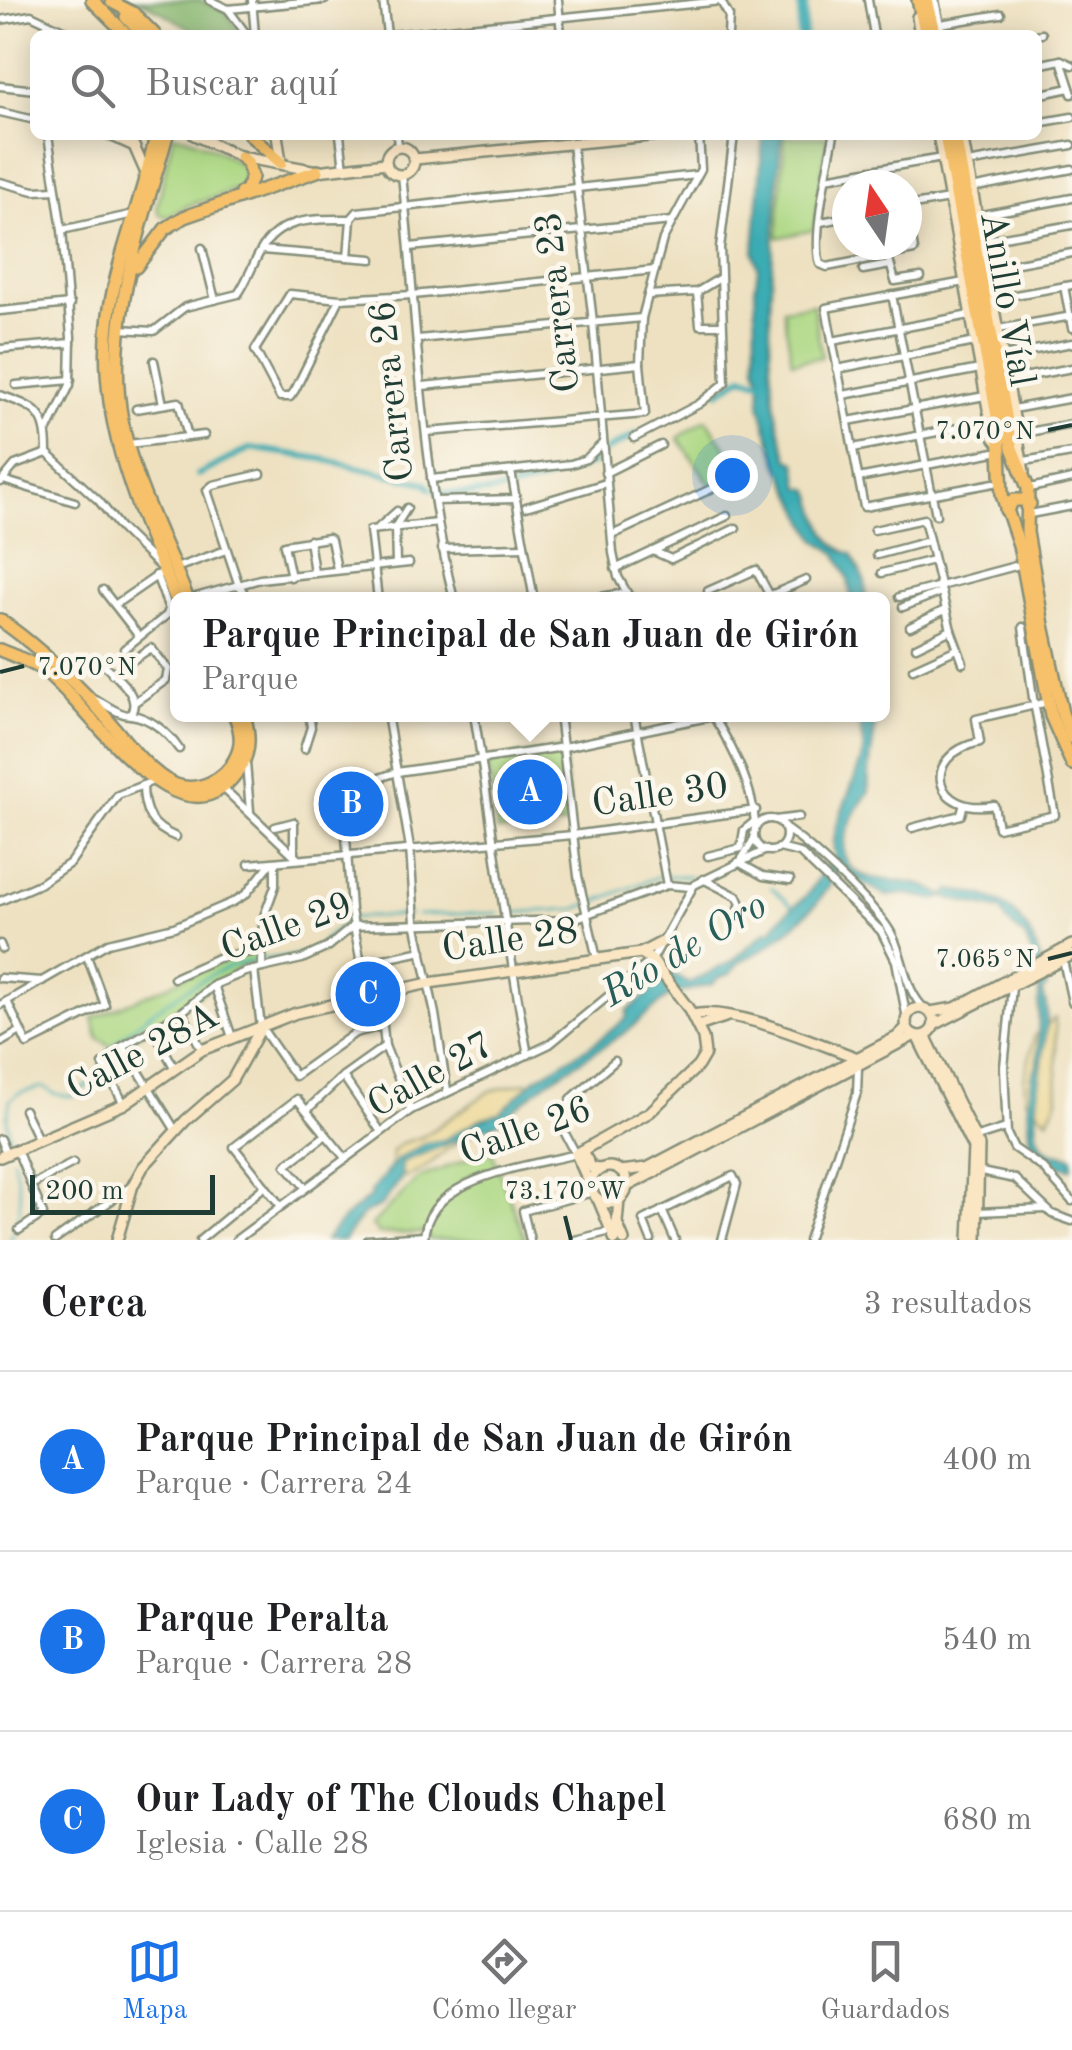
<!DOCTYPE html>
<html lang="es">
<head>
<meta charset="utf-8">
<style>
	:root { --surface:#fff; --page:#f6f6f6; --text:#202124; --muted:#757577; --line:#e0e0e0; --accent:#1a73e8 }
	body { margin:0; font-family:"Old Standard TT",serif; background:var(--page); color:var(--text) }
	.compass { position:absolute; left:832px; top:170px; width:90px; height:90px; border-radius:50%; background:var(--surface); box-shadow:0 5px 25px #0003; rotate:347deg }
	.scale { position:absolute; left:30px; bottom:25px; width:185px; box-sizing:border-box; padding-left:10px; border:5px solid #1f3d34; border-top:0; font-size:28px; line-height:35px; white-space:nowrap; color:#1f3d34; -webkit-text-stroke:8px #fbf7ec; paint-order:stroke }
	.you { position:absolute; left:732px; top:475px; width:35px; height:35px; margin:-25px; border:8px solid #fff; border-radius:50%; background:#1a73e8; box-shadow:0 0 0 15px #1a73e833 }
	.badge { display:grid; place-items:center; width:65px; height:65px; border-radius:50%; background:var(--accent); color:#fff; font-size:32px; font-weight:700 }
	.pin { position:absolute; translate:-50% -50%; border:5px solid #fff; box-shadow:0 2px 10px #0006 }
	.popup { position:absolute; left:170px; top:592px; width:720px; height:130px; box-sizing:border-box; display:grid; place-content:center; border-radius:15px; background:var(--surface); filter:drop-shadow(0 2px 8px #0005); font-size:32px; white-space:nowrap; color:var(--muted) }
	.popup b { font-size:38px; color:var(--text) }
	.popup::after { content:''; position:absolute; left:50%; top:100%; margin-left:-20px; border:20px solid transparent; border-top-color:var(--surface) }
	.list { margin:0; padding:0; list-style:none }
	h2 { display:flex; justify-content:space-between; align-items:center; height:130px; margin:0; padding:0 40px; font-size:42px }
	h2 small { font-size:32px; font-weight:400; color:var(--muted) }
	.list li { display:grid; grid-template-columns:65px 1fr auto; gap:30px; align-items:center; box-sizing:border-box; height:180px; padding:0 40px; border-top:2px solid var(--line) }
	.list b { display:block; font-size:38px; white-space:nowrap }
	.list p { margin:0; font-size:32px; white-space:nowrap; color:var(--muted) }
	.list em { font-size:32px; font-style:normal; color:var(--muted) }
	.icon { flex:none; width:55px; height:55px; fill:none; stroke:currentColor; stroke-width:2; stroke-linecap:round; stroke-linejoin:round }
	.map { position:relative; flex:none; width:1072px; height:1240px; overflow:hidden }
	.search { position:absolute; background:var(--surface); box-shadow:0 5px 25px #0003; left:30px; right:30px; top:30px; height:110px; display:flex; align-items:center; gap:25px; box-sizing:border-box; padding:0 35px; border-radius:15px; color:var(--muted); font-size:38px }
	.sheet { height:670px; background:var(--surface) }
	nav { display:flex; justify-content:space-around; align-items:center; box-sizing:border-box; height:140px; border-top:2px solid var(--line); background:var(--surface); font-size:28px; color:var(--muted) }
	nav a { display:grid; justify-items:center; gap:5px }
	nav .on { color:var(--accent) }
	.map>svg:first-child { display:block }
</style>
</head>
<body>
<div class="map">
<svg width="1072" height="1240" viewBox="0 0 1072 1240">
	<rect width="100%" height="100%" fill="#fbf7ec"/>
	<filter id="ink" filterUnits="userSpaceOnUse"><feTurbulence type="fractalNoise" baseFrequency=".01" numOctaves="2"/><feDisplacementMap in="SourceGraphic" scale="20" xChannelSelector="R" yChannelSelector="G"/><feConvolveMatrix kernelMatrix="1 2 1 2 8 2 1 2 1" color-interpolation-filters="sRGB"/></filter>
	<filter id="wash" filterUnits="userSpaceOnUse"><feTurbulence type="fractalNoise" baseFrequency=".0048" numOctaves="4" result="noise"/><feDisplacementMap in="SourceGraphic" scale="40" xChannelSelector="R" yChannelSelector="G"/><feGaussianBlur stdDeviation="2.25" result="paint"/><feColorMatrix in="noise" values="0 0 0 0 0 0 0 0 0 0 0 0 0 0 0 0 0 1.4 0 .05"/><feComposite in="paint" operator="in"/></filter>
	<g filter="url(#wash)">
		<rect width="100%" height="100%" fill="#eee1c1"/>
		<g fill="#add884" stroke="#668a5c" stroke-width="2.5">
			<path d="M173 135C191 135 239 159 249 174L242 187 188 206 167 217 159 214 157 208Z"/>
			<path d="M785 137H828L814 230 777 238Z"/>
			<path d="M813 304 822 357 792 362 783 309Z"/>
			<path d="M706 419 740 468 712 487 678 438Z"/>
			<path d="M563 748 570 824 497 831 488 760Z"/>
			<path d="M259 952 260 958 255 964 241 967 116 1049 98 1038 93 1018 165 987 190 973 194 974 200 968 211 967 216 961 229 956Z"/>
			<path d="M491 1150 526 1240H429L427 1233 379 1234 372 1225 418 1178Z"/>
		</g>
		<path fill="#8ab872" stroke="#547a53" stroke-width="2.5" d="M132 0H200L227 12 242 35H202L144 2Z"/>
		<g fill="#eeda9e" stroke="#868c69" stroke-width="2.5">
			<path d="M1055 1018 1058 1099 1048 1120 1026 1100 1024 1079 1035 1035Z"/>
			<path d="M527 1082 532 1090C506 1111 479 1128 452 1146 433 1159 428 1170 405 1177L391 1166 392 1151 402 1143 422 1137 490 1091Z"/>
		</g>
		<g fill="#3aacb3" stroke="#2c7474" stroke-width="2.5">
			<path d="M763 135H783C777 161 778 186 776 212 770 284 762 393 789 459L796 462 800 487 811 490C821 515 822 546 852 554L865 582 866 599H851L848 579 837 554 817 540 809 527 779 465 767 430 760 404 761 380 756 366 755 288 758 268 754 252Z"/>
			<path d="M859 715H876C875 739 866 771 869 792 852 815 823 866 869 877 886 881 906 881 924 886 932 888 938 893 945 896L950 890C1017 896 1033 925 1047 986L1042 992C1061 1025 1015 1133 1049 1151 1055 1154 1065 1154 1072 1157V1168L1060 1166 1031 1147 1028 1107 1032 1076 1038 1063 1039 991 1035 963 1025 937 1007 922 1001 910 942 897 937 900 905 894 887 896 840 870 819 901 794 926 761 951 739 962 730 974 718 978 713 984 670 995 626 1032 547 1082 496 1124 402 1162 401 1179 381 1206 363 1214 344 1240H325L344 1218 371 1196 370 1192 398 1159 426 1143 444 1140 481 1119 500 1113 535 1079 593 1044 627 1018V1011L673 974 689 983 732 961 766 931 773 930C779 915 794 908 806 896 817 884 822 866 835 857 827 829 857 783 863 752 865 739 857 729 859 715Z"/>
		</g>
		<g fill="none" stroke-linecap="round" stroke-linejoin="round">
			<g stroke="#3aacb3" stroke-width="2.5">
				<path d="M771 887 792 906"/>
				<path d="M508 913 576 909 660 876H691"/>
				<path d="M418 915 500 913"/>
				<path d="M105 1057C122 1028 207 971 241 963 261 957 283 958 304 954L313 950 348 918 410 915"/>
				<path d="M11 1145 7 1119 10 1100 19 1093 43 1087 55 1094 73 1097 90 1083 101 1064"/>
				<path d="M10 1240C25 1206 21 1193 13 1158"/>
			</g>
			<g stroke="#3aacb3" stroke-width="6">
				<path d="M719 392 743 376 767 383"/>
				<path d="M607 450 637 434"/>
				<path d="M597 457 601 453"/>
				<path d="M198 475 251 448 322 459 425 483 430 488"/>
				<path d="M436 491C487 502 546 480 593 463"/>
			</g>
			<path stroke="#3aacb3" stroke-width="11" d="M802 35 803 0"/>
		</g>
	</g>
	<g filter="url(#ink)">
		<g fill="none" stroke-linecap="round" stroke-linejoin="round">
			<defs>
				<g id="street">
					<path d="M209 0 228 9 247 35"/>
					<path d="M252 0 255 35"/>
					<path d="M383 0 387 35"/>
					<path d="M558 0 561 35"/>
					<path d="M720 0 729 16 728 35"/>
					<path d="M868 0 874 35"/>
					<path d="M935 0 942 35"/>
					<path d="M228 9 325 0"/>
					<path d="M0 20 31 15 74 35"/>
					<path d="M940 24 1001 14"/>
					<path d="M391 35 721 1"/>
					<path d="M1036 35 1042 34"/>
					<path d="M1061 60 1072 94"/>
					<path d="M1037 65 1061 60 1072 65"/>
					<path d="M0 86 35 90"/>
					<path d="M1037 95 1070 88"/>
					<path d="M0 112 35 120"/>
					<path d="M1037 123 1072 117"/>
					<path d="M48 135 62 230 71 337 70 385 48 430"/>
					<path d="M340 135 344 168"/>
					<path d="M397 135 398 147"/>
					<path d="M834 135C828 165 812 237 820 264L827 267 914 250 907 206 949 199"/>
					<path d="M572 144 593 322 613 553 618 577 631 600"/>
					<path d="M967 163 1072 145"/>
					<path d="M402 175C417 317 420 461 454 600"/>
					<path d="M826 178 942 158"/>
					<path d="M0 182 34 191 56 190"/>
					<path d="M971 188 1072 169"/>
					<path d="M976 216 1072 198"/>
					<path d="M821 222 847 217"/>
					<path d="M62 230 134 214"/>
					<path d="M981 241 1072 225"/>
					<path d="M410 247 672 221"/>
					<path d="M202 248 215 300"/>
					<path d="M262 250 372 259"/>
					<path d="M888 256 895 281 921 277"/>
					<path d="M348 257 351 219 357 212 697 175"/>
					<path d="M986 269 1072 253"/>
					<path d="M863 270 890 265"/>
					<path d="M964 282 826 308 864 507 994 483"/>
					<path d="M1064 286 1072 328"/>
					<path d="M697 292 700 325H722"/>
					<path d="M648 295 697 292 720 278"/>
					<path d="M892 295 936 515"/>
					<path d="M340 299 295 390 290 397H280L255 350 290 294 340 299 413 295 655 270"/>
					<path d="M992 299 1072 285"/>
					<path d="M0 311 70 304"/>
					<path d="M120 329 154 331 185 307 238 294C247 281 252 266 260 252 279 216 317 219 351 219"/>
					<path d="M998 329 1072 316"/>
					<path d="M418 339 642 318"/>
					<path d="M832 341 970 315"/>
					<path d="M0 349 71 343"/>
					<path d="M1003 356 1072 343"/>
					<path d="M154 361 163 404"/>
					<path d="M837 369 975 342"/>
					<path d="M1008 380 1072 368"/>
					<path d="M16 385 71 380"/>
					<path d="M423 386 640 364"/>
					<path d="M0 395C37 408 47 412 47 453L99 501 121 529 164 571 116 604"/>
					<path d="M843 395 980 369"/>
					<path d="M136 409 179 402 188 437"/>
					<path d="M1013 409 1072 398"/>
					<path d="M848 421 985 396"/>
					<path d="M427 432 645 414 640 364 642 318 663 239 701 169 699 135"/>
					<path d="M1018 434 1072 424"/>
					<path d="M634 438 699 404 725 383 720 248 734 135"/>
					<path d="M128 444 204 435"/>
					<path d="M853 448 990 422"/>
					<path d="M1024 461 1072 453"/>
					<path d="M511 471 534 600"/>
					<path d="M605 473 661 445"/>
					<path d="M858 478 1000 451"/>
					<path d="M431 479 571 464 586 459 602 444"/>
					<path d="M3 480 75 502"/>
					<path d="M1 482 15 465 47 453"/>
					<path d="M1030 488 1072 479"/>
					<path d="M435 501 516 499"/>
					<path d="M526 507 606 483"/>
					<path d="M1030 514 1072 506"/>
					<path d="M378 528 397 511"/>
					<path d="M874 530 924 519 951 630 963 663"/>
					<path d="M612 535 711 489"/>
					<path d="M309 540 314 572"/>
					<path d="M442 549 524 547"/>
					<path d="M653 551 671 559 736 528"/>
					<path d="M877 555 929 541"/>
					<path d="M396 564 395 527 407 508"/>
					<path d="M176 568 226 550"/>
					<path d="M615 569 727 516"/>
					<path d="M882 573 933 560"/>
					<path d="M291 577 284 545 328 538 331 540 337 569"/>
					<path d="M103 590 138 635"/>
					<path d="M708 591 756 570 769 594"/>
					<path d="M899 597 1023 564"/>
					<path d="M189 599 260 579 409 563"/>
					<path d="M248 600 238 583 207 490 213 485 261 474"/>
					<path d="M378 600 370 530 438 523"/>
					<path d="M581 600 626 593"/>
					<path d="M759 600 806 580"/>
					<path d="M903 607 941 592"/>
					<path d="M910 627 945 610"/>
					<path d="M1023 627 1033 698 1036 713 1055 815 998 828 994 805C933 816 919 755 980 742L976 719 1048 702"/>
					<path d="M916 647 951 630"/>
					<path d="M124 649 167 615 169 609 156 575"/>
					<path d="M913 669 957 649"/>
					<path d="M112 674 151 648 168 669 166 680 135 702"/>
					<path d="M90 698C104 701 116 715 130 715 144 696 114 676 101 661"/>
					<path d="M387 714 410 848 415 922 435 1014 447 1090"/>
					<path d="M474 714C493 828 506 942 528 1055"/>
					<path d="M559 714 578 876 597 959"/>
					<path d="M634 714 667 885"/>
					<path d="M131 715C150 717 168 733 179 749"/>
					<path d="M713 716C734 749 755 790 755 829"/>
					<path d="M304 749 311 727 309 714"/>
					<path d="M246 763 250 811"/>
					<path d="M143 785C143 812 151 827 176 837"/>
					<path d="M222 787 298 859"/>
					<circle cx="770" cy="835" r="16"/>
					<path d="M775 820 799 817"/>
					<path d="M275 827 294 822V854"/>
					<path d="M783 827C809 844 875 905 890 931 905 956 903 989 925 1009"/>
					<path d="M912 828 961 815 963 807"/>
					<path d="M779 848 800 853 881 931 896 961 907 1019"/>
					<path d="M708 856 741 848 744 830 755 821"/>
					<path d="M741 860 754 839"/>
					<path d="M738 862 763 876 790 880"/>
					<path d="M249 864 573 835 756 810"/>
					<path d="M703 879 738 897 741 904 736 914"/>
					<path d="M0 901 39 884 70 863 118 795 153 781"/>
					<path d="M0 944 2 949"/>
					<path d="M1063 960 1072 1002"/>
					<path d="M361 964 422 951"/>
					<path d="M262 968 263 919 275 886V862"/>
					<path d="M254 970 261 1027 295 1076 355 1033 382 1026"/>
					<path d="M0 978 42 981"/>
					<path d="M174 978 218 958 262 950"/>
					<path d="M214 985 232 1037"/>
					<path d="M1012 987 1004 1067 1007 1134 1014 1148 1043 1168 1072 1201"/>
					<path d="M7 1001 27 1044 105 1005 87 956"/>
					<path d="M0 1005 108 943 174 927 233 902 246 894 271 863"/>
					<path d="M182 1012 202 1050"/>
					<path d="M153 1029 175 1069"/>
					<path d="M0 1043 19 1032"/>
					<path d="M123 1046 176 1131"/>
					<path d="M343 1076 381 1132"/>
					<path d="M124 1104 103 1064 123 1046 182 1012 214 985 245 972 302 959 328 947 353 926 571 920 667 885 690 887"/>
					<path d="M24 1110 38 1139"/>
					<path d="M307 1110 343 1076 385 1046"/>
					<path d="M411 1110 385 1046 378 979 361 964 351 910 345 822 348 800 359 785 397 772 564 747 723 714"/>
					<path d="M977 1137 1006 1128"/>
					<path d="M0 1139 6 1154"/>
					<path d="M17 1150 43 1214 19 1230"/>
					<path d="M981 1172 1015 1179 1052 1214 1072 1221"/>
					<path d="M31 1185 73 1163"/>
					<path d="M305 1187 286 1165 326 1135"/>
					<path d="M280 1205 234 1147 297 1099 346 1159"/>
					<path d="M662 1210 675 1240"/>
					<path d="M977 1212 1046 1209"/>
					<path d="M55 1240 133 1185"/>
					<path d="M200 1240 265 1186"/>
					<path d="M236 1240 411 1110 550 1044 652 960 694 885 766 850"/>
					<path d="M368 1240 424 1236"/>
					<path d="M424 1240C425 1176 527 1167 576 1154L560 1124 571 1099 615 1061"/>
					<path d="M530 1240 523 1211 593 1192"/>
					<path d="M575 1240 611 1231"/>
					<path d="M651 1240 643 1220 733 1176 737 1184 722 1240"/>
					<path d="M808 1240 857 1093 858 1067"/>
				</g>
				<g id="secondary">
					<path d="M917 17 920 35"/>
					<path d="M110 135 134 146 145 171"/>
					<path d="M194 135 241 157 317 171 386 163"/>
					<path d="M277 135 281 162"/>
					<path d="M938 135 993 436 1000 445"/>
					<path d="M962 135 1024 472"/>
					<circle cx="400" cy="161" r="14"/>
					<path d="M415 159 659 135"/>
					<path d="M641 953 662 942"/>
					<circle cx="920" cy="1022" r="14"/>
					<path d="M930 1012 955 1008 1072 945"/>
					<path d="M692 1015C732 1005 818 1044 858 1058"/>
					<path d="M934 1025 1072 955"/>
					<path d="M698 1026 725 1017"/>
					<path d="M925 1035 979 1146 977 1240"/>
					<path d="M917 1036 973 1148 969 1240"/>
					<path d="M582 1151 592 1168 600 1169"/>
					<path d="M0 1157 124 1104 202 1050 296 1013 429 983 641 953 652 960 688 1008 703 1038 705 1054 698 1066 650 1112 576 1154 592 1189"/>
					<circle cx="609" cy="1185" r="18"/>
					<path d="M620 1171 647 1168 897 1037 907 1027"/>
					<path d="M626 1187 915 1035"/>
					<path d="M598 1199 615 1240"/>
					<path d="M619 1200 617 1223 624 1240"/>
					<path d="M117 1240 133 1185 143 1167 185 1121 232 1080 261 1028"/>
				</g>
				<g id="highway">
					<path d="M92 0 127 35"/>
					<path d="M918 0 926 35"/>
					<path d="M927 0 936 35"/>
					<path d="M112 2 133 13 155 35"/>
					<path d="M126 17 144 35"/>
					<path d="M156 135C144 196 118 253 109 314 95 418 139 511 178 604"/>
					<path d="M167 135C142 225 104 325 122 420 133 482 165 541 188 600"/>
					<path d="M250 135 281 163"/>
					<path d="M945 135 999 427 1002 495 1019 545 1051 716 1072 764"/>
					<path d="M955 135 1012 448 1028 488 1027 532 1043 625 1062 713 1072 738"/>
					<path d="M241 193 245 192 252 177 247 162 241 157"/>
					<path d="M136 267 165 229 184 217 317 171"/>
					<path d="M1006 510 1014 500H1023L1030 504"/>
					<path d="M0 620C32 642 61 669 88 697 112 721 144 773 176 785 198 793 225 780 235 759 243 745 241 729 234 714"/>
					<path d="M0 650C14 656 29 661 42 669 88 701 182 862 241 766 251 750 249 732 244 714"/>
				</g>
			</defs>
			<use href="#street" stroke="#868f7a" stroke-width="11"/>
			<use href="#secondary" stroke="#868f7a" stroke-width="14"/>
			<use href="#highway" stroke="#868f7a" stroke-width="16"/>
			<use href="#street" stroke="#fff" stroke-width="6"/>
			<use href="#secondary" stroke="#fbe6c4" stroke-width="9"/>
			<use href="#highway" stroke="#f6c16b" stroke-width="11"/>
		</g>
	</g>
	<path fill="none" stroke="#1f3d34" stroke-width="4" d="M1048 430 1072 425M0 672 24 666M1048 959 1072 953M565 1216 571 1240"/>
	<g text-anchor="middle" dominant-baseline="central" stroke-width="9" stroke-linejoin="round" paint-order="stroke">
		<g font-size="38" fill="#1f3d34" stroke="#fbf7ec">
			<text transform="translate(1006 299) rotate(80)">Anillo Víal</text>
			<text transform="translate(559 302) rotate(-96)">Carrera 23</text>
			<text transform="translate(393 391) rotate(-96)">Carrera 26</text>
			<text transform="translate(660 796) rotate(-8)">Calle 30</text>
			<text transform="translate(287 928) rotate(-20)">Calle 29</text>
			<text transform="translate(510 941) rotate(-8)">Calle 28</text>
			<text transform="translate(143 1053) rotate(-28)">Calle 28A</text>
			<text transform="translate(431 1076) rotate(-29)">Calle 27</text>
			<text transform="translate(526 1132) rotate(-20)">Calle 26</text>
		</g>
		<g font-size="40" font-style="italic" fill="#275e5a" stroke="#fbf7ec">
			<text transform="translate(685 951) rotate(-31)">Río de Oro</text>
		</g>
	</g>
	<g font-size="25" text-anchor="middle" fill="#1f3d34" stroke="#fbf7ec" stroke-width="9" stroke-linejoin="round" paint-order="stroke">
		<text x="985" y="439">7.070°N</text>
		<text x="87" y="675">7.070°N</text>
		<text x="985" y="967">7.065°N</text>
		<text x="565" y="1199">73.170°W</text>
	</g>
</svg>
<svg class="compass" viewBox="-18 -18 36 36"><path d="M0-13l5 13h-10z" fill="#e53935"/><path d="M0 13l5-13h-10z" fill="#757577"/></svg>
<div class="scale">200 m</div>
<div class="you"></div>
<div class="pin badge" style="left:530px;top:792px">A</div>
<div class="popup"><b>Parque Principal de San Juan de Girón</b>Parque</div>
<div class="pin badge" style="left:351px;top:804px">B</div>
<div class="pin badge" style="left:368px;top:994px">C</div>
<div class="search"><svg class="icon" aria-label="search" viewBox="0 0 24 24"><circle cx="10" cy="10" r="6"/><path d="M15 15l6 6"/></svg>Buscar aquí</div>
</div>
<section class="sheet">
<h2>Cerca<small>3 resultados</small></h2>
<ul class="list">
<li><span class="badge">A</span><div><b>Parque Principal de San Juan de Girón</b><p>Parque · Carrera 24</p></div><em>400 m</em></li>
<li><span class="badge">B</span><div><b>Parque Peralta</b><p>Parque · Carrera 28</p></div><em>540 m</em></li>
<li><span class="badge">C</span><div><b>Our Lady of The Clouds Chapel</b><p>Iglesia · Calle 28</p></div><em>680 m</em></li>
</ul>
</section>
<nav>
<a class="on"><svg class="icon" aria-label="map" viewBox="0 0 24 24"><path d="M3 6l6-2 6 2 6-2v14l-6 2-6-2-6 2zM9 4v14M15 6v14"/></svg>Mapa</a>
<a><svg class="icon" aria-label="directions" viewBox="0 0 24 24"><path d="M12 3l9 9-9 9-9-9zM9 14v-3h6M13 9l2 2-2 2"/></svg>Cómo llegar</a>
<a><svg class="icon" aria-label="saved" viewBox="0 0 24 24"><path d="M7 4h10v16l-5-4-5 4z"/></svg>Guardados</a>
</nav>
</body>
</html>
